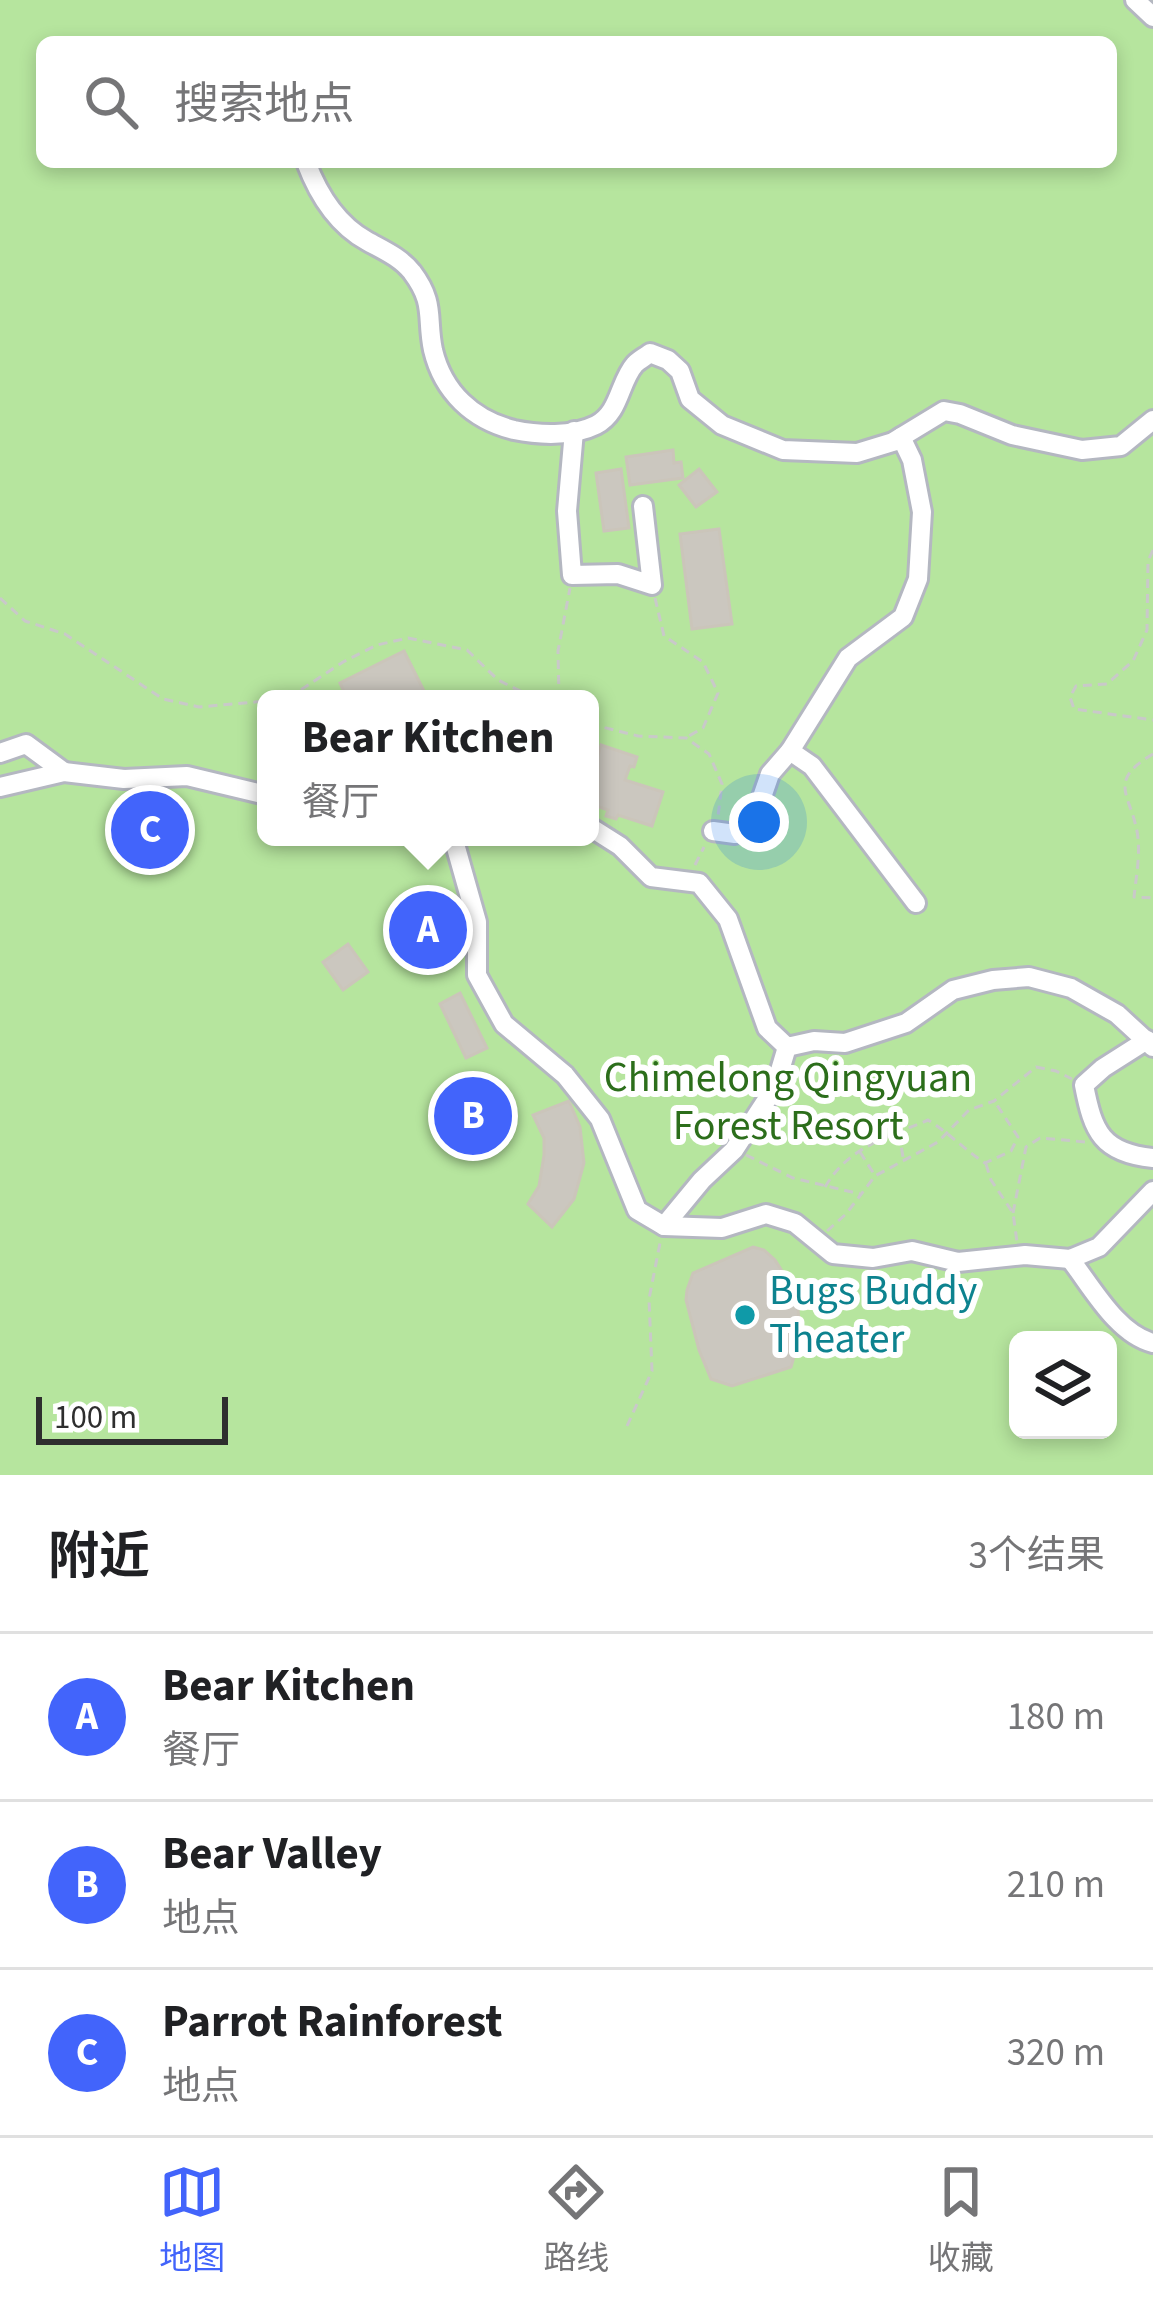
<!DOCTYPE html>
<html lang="zh">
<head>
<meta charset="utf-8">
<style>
	:root { --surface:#fff; --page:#f2f2f2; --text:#202124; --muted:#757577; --line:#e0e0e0; --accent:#4264fb }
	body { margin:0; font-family:"Source Sans 3","Noto Sans SC",sans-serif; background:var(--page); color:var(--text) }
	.controls { position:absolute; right:36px; bottom:36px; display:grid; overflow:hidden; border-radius:18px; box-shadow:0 6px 18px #0003 }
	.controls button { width:108px; height:108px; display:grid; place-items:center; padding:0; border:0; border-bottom:3px solid var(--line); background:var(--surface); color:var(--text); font:60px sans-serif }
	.scale { position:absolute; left:36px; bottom:30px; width:192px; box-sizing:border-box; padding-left:12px; border:6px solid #2e2e2e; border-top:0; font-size:33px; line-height:42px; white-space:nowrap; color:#2e2e2e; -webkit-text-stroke:9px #fff; paint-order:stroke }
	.you { position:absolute; left:759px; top:822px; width:42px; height:42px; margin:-30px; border:9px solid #fff; border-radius:50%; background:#1a73e8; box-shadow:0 0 0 18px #1a73e833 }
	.badge { display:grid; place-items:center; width:78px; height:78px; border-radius:50%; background:var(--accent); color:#fff; font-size:39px; font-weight:700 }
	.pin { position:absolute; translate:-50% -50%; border:6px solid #fff; box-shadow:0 3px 12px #0006 }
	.popup { position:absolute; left:257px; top:690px; width:342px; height:156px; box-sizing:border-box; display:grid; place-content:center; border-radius:18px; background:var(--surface); filter:drop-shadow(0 3px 9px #0005); font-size:39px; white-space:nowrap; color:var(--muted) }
	.popup b { font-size:45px; color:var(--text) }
	.popup::after { content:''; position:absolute; left:50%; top:100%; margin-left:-24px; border:24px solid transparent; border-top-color:var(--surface) }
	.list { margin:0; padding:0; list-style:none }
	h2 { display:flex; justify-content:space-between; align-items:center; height:156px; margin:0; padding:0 48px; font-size:51px }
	h2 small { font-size:39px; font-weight:400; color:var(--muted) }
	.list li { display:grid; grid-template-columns:78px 1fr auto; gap:36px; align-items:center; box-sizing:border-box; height:168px; padding:0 48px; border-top:3px solid var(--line) }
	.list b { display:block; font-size:45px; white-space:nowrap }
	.list p { margin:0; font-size:39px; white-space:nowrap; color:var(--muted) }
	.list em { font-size:39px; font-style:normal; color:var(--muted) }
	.icon { flex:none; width:66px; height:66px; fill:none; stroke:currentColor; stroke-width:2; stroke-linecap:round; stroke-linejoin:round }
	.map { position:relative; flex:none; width:1153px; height:1475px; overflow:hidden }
	.search { position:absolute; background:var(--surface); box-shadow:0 6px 18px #0003; left:36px; right:36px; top:36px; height:132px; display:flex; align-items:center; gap:30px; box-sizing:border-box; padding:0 42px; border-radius:18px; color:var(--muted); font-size:45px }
	.sheet { height:660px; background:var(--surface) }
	nav { display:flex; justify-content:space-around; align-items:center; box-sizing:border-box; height:168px; border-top:3px solid var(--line); background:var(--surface); font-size:33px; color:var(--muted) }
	nav a { display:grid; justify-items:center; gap:6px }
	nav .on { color:var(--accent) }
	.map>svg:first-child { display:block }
</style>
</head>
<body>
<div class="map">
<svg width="1153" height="1475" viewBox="0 0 1153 1475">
	<rect width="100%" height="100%" fill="#efe9e1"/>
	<path fill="#b6e59e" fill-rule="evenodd" d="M0 0H1153V1475H0ZM42 42H1111V162H42ZM266 699H590V837H266ZM1018 1340H1108V1430H1018Z"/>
	<g fill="#cbc7bf" stroke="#cbc5ba" stroke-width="3">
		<path d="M673 450 674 463 681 462 683 478 630 485 626 457Z"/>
		<path d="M621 469 629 528 604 531 596 473Z"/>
		<path d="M699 469 717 492 696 507 679 485Z"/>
		<path d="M719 529 732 624 692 629 680 534Z"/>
		<path d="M404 651 428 699H347L340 683Z"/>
		<path d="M601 745 637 757 634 767 630 766 625 780 663 792 652 826 618 815 616 819 606 816 608 810 590 804V794L597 772 593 771Z"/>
		<path d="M462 909 468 928 452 933 460 958 433 966 419 922Z"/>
		<path d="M348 944 368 972 343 990 323 962Z"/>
		<path d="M460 993 487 1048 466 1058 440 1004Z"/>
		<path d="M569 1101 580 1127 584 1163 574 1199 552 1227 528 1204 539 1186 544 1155V1138L533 1115Z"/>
		<path d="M753 1247 764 1250 775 1260 789 1282 798 1308 800 1336 791 1367 732 1386 711 1379 699 1350 686 1300 687 1290 693 1273Z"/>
	</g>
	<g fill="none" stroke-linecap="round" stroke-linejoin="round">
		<defs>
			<g id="minor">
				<path d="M1135 0 1153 17"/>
				<path d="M306 162C318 194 336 224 367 241 383 250 400 257 412 272 436 304 426 317 433 350 443 392 473 420 514 430 538 435 572 437 596 425 620 413 619 382 635 364 639 360 645 357 650 353L668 360 680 371 690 399 722 425 783 450 857 453 893 442 944 411 960 414 1012 435 1082 450 1121 446 1153 420"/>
				<path d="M574 431 567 511 572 575 618 574 652 585 643 506"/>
				<path d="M901 437 912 460 922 512 918 579 903 617 848 658 790 751 812 766 916 903"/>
				<path d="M0 753 26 744 64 772"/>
				<path d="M0 787 64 772 124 779 187 776 266 795"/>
				<path d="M590 827 620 846 651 877 699 883 728 919 767 1028 787 1047 814 1041 845 1043 906 1023 953 990 993 980 1029 977 1071 988 1117 1014 1153 1047"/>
				<path d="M713 831 735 834 752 826 770 774 790 751"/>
				<path d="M453 837 477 922V975L504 1024 565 1075 600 1119 637 1210 664 1226 722 1228 766 1214 795 1223 833 1254 873 1258 912 1251 958 1262 1025 1255 1070 1259 1099 1247 1153 1191"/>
				<path d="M1147 1040 1103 1068 1084 1085C1093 1132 1102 1153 1153 1158"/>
				<path d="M664 1226 702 1180 734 1150 775 1087 787 1047"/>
				<path d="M1070 1259C1092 1287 1117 1334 1153 1343"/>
			</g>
		</defs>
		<use href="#minor" stroke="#b4b7c1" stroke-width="24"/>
		<g stroke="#c9c9c9" stroke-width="3" stroke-dasharray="9 6" stroke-linecap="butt">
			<path d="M1153 550 1148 561 1147 630 1133 661 1107 684 1076 686 1070 697 1074 709 1153 720"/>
			<path d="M0 598 25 621 65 634 163 699 199 707 266 701"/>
			<path d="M655 598 664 636 703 662 718 693 703 728 687 737"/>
			<path d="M273 699 293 695 343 662 377 645 408 638 467 650 498 680 536 699"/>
			<path d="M559 699 558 651 570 588"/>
			<path d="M590 724 638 736 686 738 709 754 722 784 718 816"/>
			<path d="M1153 754C1104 783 1133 795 1138 838 1140 857 1136 878 1134 897L1153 898"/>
			<path d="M695 865 704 847"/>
			<path d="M899 1133 903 1157"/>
			<path d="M860 1152 874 1174"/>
			<path d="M746 1155 793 1178 860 1194"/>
			<path d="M986 1164 991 1180 1013 1213 1017 1242"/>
			<path d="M825 1187C849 1146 887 1138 928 1120 949 1133 965 1150 985 1163L1011 1151 1018 1137 995 1102"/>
			<path d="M1013 1213 1026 1147 1040 1138 1086 1142"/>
			<path d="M827 1231 846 1214 875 1176 938 1142 969 1110 994 1101 1036 1067 1056 1071 1072 1079"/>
			<path d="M627 1426 652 1371 649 1299 660 1243"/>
		</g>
		<use href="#minor" stroke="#fff" stroke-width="18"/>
	</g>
	<circle fill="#0f9aa8" stroke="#fff" stroke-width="4.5" cx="745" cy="1315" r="12"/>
	<g text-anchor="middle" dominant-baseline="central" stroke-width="12" stroke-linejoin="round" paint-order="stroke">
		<g font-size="42" fill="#2c6e1b" stroke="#fff">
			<text x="788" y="1078">Chimelong Qingyuan<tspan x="788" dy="48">Forest Resort</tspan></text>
		</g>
		<g font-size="42" fill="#0d838f" stroke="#fff" text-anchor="start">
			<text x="769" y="1291">Bugs Buddy<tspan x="769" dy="48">Theater</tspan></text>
		</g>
	</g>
</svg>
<div class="controls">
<button><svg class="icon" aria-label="layers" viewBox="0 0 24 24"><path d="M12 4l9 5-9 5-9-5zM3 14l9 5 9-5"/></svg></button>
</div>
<div class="scale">100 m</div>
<div class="you"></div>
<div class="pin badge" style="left:428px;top:930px">A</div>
<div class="popup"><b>Bear Kitchen</b>餐厅</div>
<div class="pin badge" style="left:473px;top:1116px">B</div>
<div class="pin badge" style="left:150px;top:830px">C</div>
<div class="search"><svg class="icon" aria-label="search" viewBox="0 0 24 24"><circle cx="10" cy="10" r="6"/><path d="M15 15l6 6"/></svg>搜索地点</div>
</div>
<section class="sheet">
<h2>附近<small>3个结果</small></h2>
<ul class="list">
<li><span class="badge">A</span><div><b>Bear Kitchen</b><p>餐厅</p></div><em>180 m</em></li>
<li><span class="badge">B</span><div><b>Bear Valley</b><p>地点</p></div><em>210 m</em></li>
<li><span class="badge">C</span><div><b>Parrot Rainforest</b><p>地点</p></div><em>320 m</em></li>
</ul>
</section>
<nav>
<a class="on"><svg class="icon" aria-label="map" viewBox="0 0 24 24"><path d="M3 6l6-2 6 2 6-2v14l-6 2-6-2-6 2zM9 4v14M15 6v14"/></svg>地图</a>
<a><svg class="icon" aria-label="directions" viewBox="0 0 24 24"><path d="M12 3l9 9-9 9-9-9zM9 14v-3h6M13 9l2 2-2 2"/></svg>路线</a>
<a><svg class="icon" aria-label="saved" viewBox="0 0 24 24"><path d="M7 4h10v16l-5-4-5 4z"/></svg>收藏</a>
</nav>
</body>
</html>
